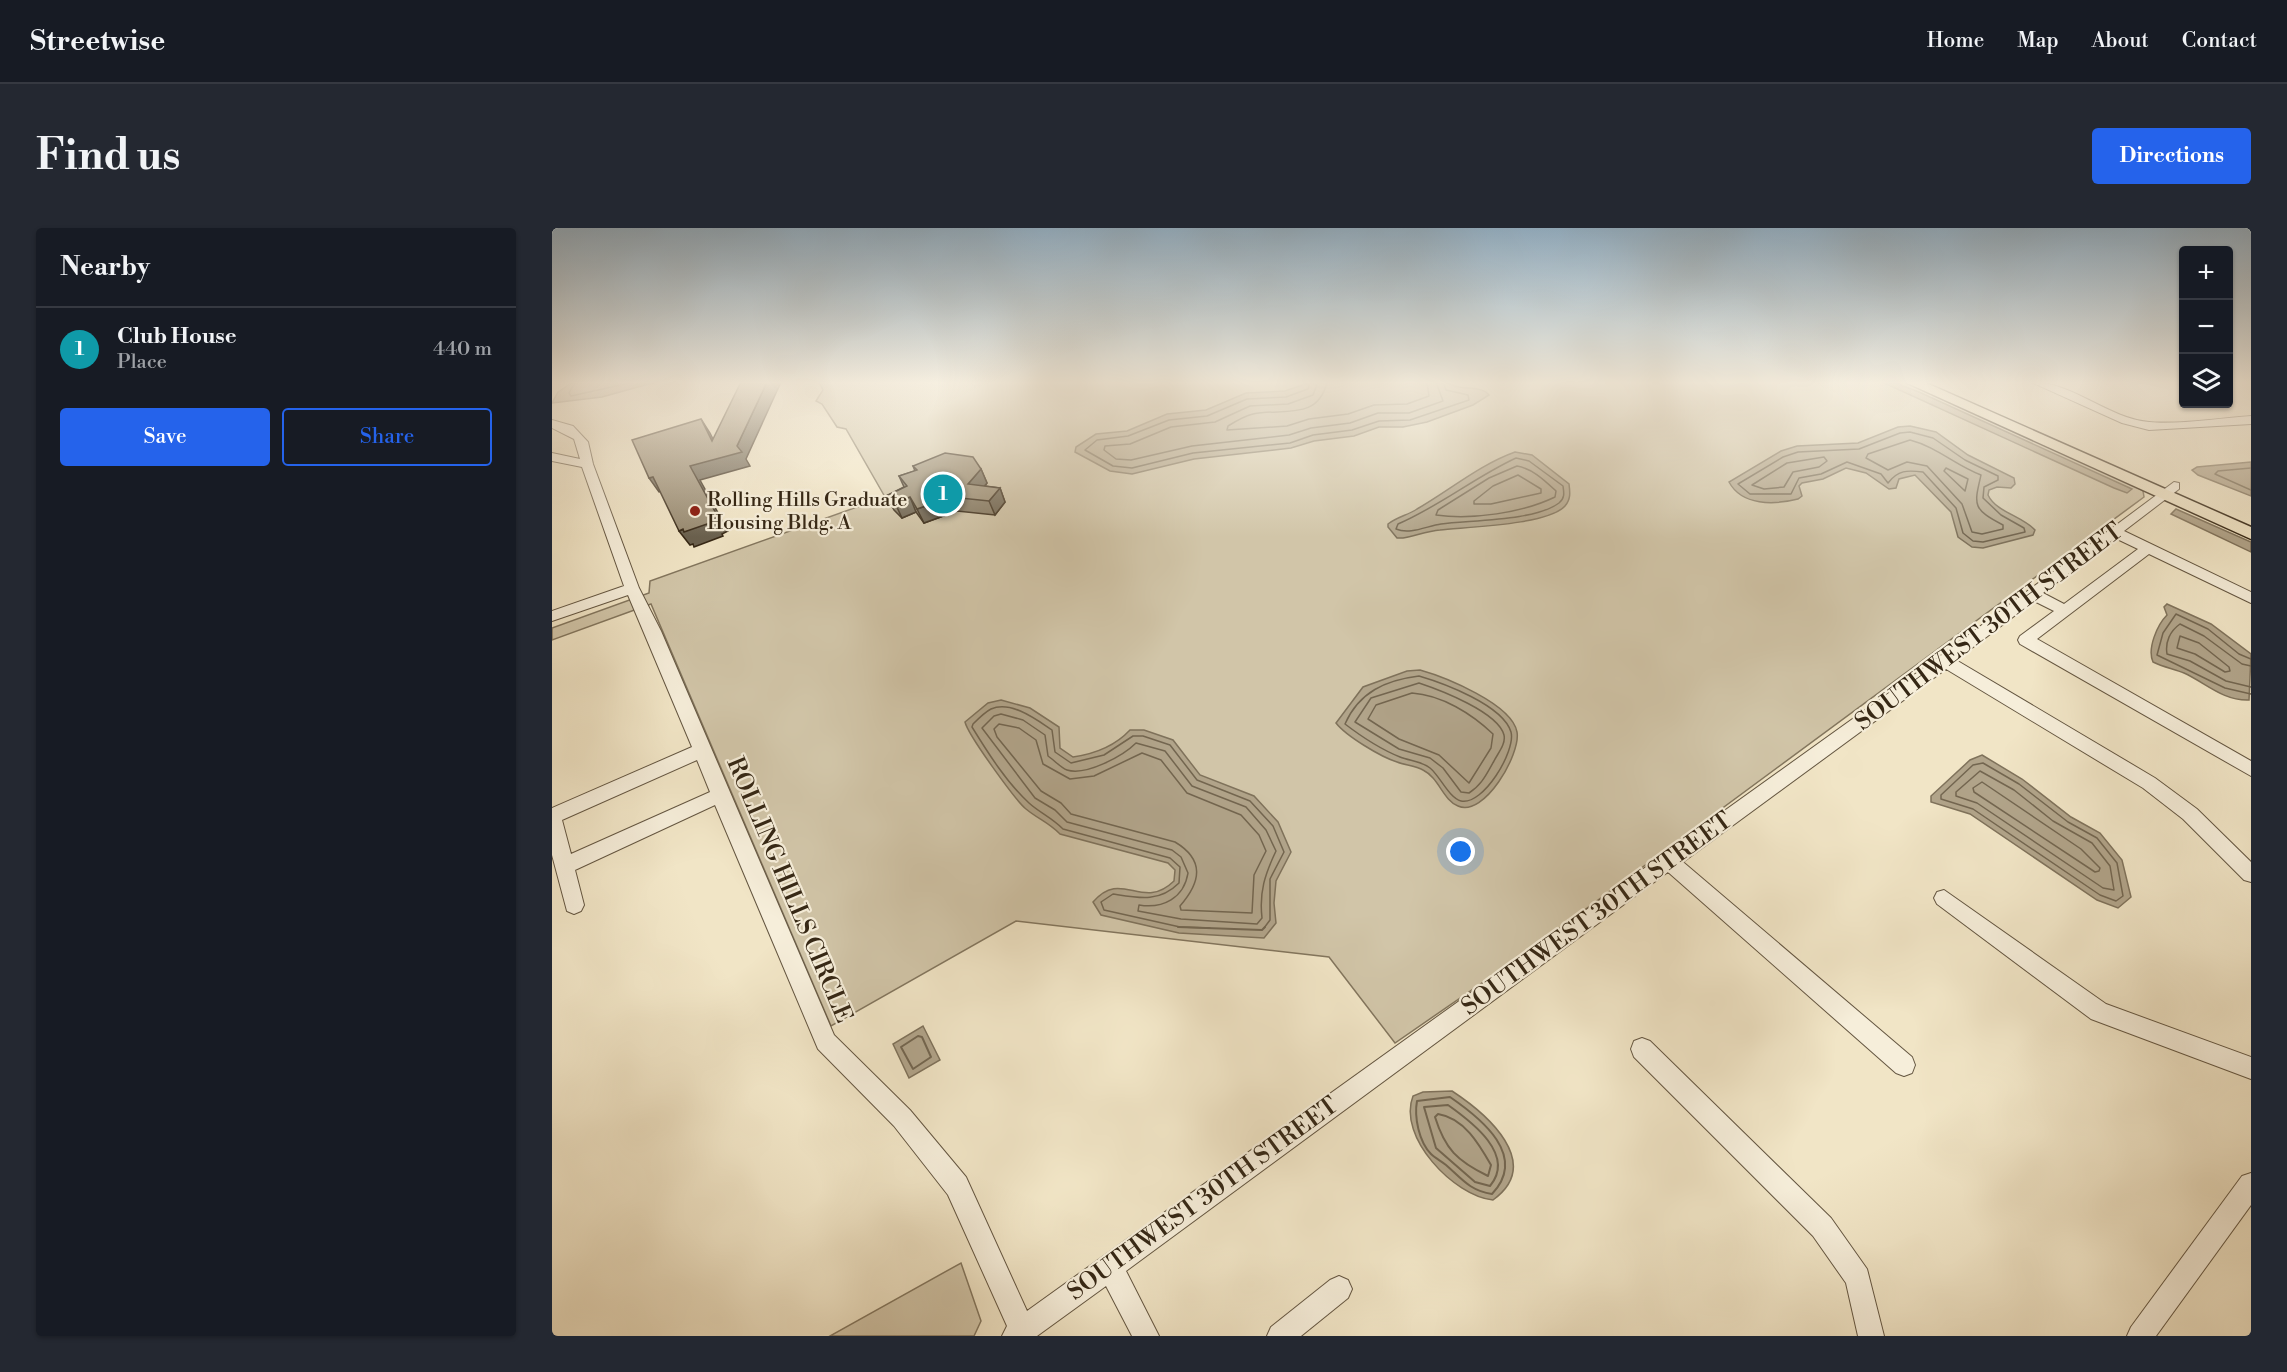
<!DOCTYPE html>
<html lang="en">
<head>
<meta charset="utf-8">
<style>
	:root { --surface:#171b24; --page:#242831; --text:#f1f3f6; --muted:#9ea1a6; --line:#363941; --accent:#2563eb }
	body { margin:0; font-family:"Libre Bodoni",serif; background:var(--page); color:var(--text) }
	.controls { position:absolute; right:18px; top:18px; display:grid; overflow:hidden; border-radius:6px; box-shadow:0 2px 4px #0004 }
	.controls button { width:54px; height:54px; display:grid; place-items:center; padding:0; border:0; border-bottom:2px solid var(--line); background:var(--surface); color:var(--text); font:30px sans-serif }
	.you { position:absolute; left:909px; top:624px; width:21px; height:21px; margin:-15px; border:4px solid #fff; border-radius:50%; background:#1a73e8; box-shadow:0 0 0 9px #1a73e833 }
	.badge { display:grid; place-items:center; width:39px; height:39px; border-radius:50%; background:var(--accent); color:#fff; font-size:20px; font-weight:700 }
	.pin { position:absolute; translate:-50% -50%; border:3px solid #fff; box-shadow:0 2px 6px #0006 }
	.list { margin:0; padding:0; list-style:none }
	h2 { display:flex; justify-content:space-between; align-items:center; height:78px; margin:0; padding:0 24px; font-size:26px }
	h2 small { font-size:20px; font-weight:400; color:var(--muted) }
	.list li { display:grid; grid-template-columns:39px 1fr auto; gap:18px; align-items:center; box-sizing:border-box; height:84px; padding:0 24px; border-top:2px solid var(--line) }
	.list b { display:block; font-size:22px; white-space:nowrap }
	.list p { margin:0; font-size:20px; white-space:nowrap; color:var(--muted) }
	.list em { font-size:20px; font-style:normal; color:var(--muted) }
	.actions { display:flex; gap:12px; padding:18px 24px }
	.actions a { flex:1; padding:14px 0; border:2px solid var(--accent); border-radius:6px; text-align:center; font-size:21px; color:var(--accent) }
	.actions .main { background:var(--accent); color:#fff }
	.icon { flex:none; width:33px; height:33px; fill:none; stroke:currentColor; stroke-width:2; stroke-linecap:round; stroke-linejoin:round }
	.map { position:relative; flex:none; width:1699px; height:1108px; overflow:hidden; border-radius:6px }
	header { display:flex; align-items:center; gap:36px; box-sizing:border-box; height:84px; padding:0 30px; background:var(--surface); border-bottom:2px solid var(--line) }
	header strong { font-size:28px }
	nav { display:flex; gap:33px; margin-inline-start:auto; font-size:21px }
	.intro { display:flex; align-items:center; justify-content:space-between; box-sizing:border-box; height:144px; padding:0 36px }
	h1 { margin:0; font-size:42px }
	.button { padding:15px 27px; border-radius:6px; background:var(--accent); color:#fff; font-size:21px; font-weight:700 }
	main { display:flex; gap:36px; padding:0 36px }
	aside { flex:1; background:var(--surface); border-radius:6px; box-shadow:0 2px 4px #0004 }
	.map>svg:first-child { display:block }
</style>
</head>
<body>
<header>
<strong>Streetwise</strong>
<nav><a>Home</a><a>Map</a><a>About</a><a>Contact</a></nav>
</header>
<div class="intro"><h1>Find us</h1><a class="button">Directions</a></div>
<main>
<aside>
<h2>Nearby<small></small></h2>
<ul class="list">
<li><span class="badge" style="background:#0f9aa8">1</span><div><b>Club House</b><p>Place</p></div><em>440 m</em></li>
</ul>
<div class="actions"><a class="main">Save</a><a>Share</a></div>
</aside>
<div class="map">
<svg width="1699" height="1108" viewBox="0 0 1699 1108">
	<rect width="100%" height="100%" fill="#f1e5c6"/>
	<filter id="stains"><feTurbulence type="fractalNoise" baseFrequency=".00333" numOctaves="4"/><feColorMatrix values="0 0 0 0 .2 0 0 0 0 .09 0 0 0 0 .02 0 0 0 .5 -.17"/></filter>
	<radialGradient id="worn" r=".72"><stop offset=".6" stop-color="#630" stop-opacity="0"/><stop offset="1" stop-color="#630" stop-opacity=".3"/></radialGradient>
	<g fill="#d1c5a8" stroke="#83765e" stroke-width="1.5">
		<path d="M267 154H1354L1584 257 1591 263 1592 269 985 717 843 815 777 729 464 693 279 798 99 376 0 412V400L97 365 98 353 333 269 294 201 285 199 270 176 264 173 271 162Z"/>
		<path d="M409 1035 429 1093 422 1108H278Z"/>
	</g>
	<g fill="#b1a48a" stroke="#7f725b" stroke-width="1.5">
		<path d="M21 154H104L50 169 0 175 6 164Z"/>
		<path d="M759 154H895C907 164 929 156 937 167L921 177 875 194 851 199H827L802 208 762 213 739 220 642 231 580 246 558 243 523 224 524 219 544 206 575 203 615 186 654 182 694 165 733 163Z"/>
		<path d="M1341 154 1367 164 1580 261 1575 265 1562 260 1332 155Z"/>
		<path d="M1358 198 1384 204 1416 227 1462 250 1463 256 1459 260 1445 259 1437 262 1436 267C1444 284 1470 288 1483 302L1481 307 1431 320 1420 319 1406 309 1399 284 1363 247 1347 251 1344 260 1337 261 1314 245 1294 240 1271 251 1250 255 1247 258 1250 268 1246 271C1222 277 1190 278 1177 254L1229 223 1245 218 1306 215 1346 199Z"/>
		<path d="M963 224 980 227 1017 256C1018 264 1019 271 1013 278 996 297 914 299 888 302 875 303 863 308 851 310H845L836 299V296C845 289 856 287 865 281 898 262 927 237 963 224Z"/>
		<path d="M1699 234V268L1646 247 1640 242 1645 239Z"/>
		<path d="M1624 281 1699 314V324L1619 286Z"/>
		<path d="M1615 376 1659 396 1699 426 1697 472C1671 473 1654 455 1632 445 1622 441 1611 439 1601 434 1595 421 1605 397 1615 387L1612 379Z"/>
		<path d="M868 442C893 449 960 476 965 504 969 526 932 590 906 578 891 572 887 550 871 542 864 538 853 537 845 534 829 529 794 508 784 495L811 459 855 443Z"/>
		<path d="M449 472 478 480 507 499 508 520 521 529C542 526 563 518 578 502H592L621 512 648 547 702 568 726 594 739 624 724 653 722 675 724 695 712 710 627 705 549 687 541 674C570 640 590 684 622 653L623 642 616 635 508 606C496 594 486 591 474 581 464 573 416 507 413 494L436 475Z"/>
		<path d="M1430 527 1470 551 1519 589 1548 605 1570 632 1579 669 1566 680 1545 672 1418 586 1379 574V568L1418 532Z"/>
		<path d="M371 798 388 832 357 850 341 816Z"/>
		<path d="M900 863C935 886 992 935 941 972 902 968 845 909 861 868L871 864Z"/>
	</g>
	<g fill="none" stroke-linecap="round" stroke-linejoin="round">
		<g stroke="#736650" stroke-width="1.5">
			<path d="M23 154 17 165 19 168 82 154"/>
			<path d="M758 154 756 161 734 169 695 171 655 188 617 192 576 208 545 212 533 222 561 238 580 240 641 225 738 215 761 207 800 202 827 193 858 192 917 172 916 167 894 162 891 154"/>
			<path d="M766 154 761 167 736 176 698 178 663 194 619 199 578 216 553 218 552 222 564 231 579 232 640 218 737 207 759 200 798 195 826 185H857L891 173 884 154"/>
			<path d="M775 154C766 193 731 180 701 186 692 188 684 193 676 198L675 202 735 198 757 191 796 186 822 177 855 176 877 168 875 154"/>
			<path d="M1358 204 1381 210 1413 232 1446 248V252L1432 259 1431 270 1449 287 1472 300 1473 304 1431 314 1421 313 1411 305 1404 280 1371 244C1355 242 1346 242 1336 255L1329 246 1295 234 1269 246 1247 250 1239 266H1198L1186 256 1231 229 1246 224 1307 221 1348 205Z"/>
			<path d="M1358 212C1385 219 1403 237 1429 247 1422 277 1420 281 1451 297V301L1430 306 1420 304 1410 276 1375 238 1355 234 1336 242 1314 230 1316 226Z"/>
			<path d="M1272 229 1275 233 1267 239 1241 244 1232 259 1212 261 1200 257 1235 235Z"/>
			<path d="M964 230 977 233 1011 258C1012 265 1013 270 1007 275 983 293 919 292 889 296 875 298 858 307 844 301L846 296C888 278 923 249 964 230Z"/>
			<path d="M965 238C981 241 992 252 1004 263L1003 269C970 285 920 292 884 287L886 282 937 250Z"/>
			<path d="M1394 240 1416 251 1413 263 1392 243Z"/>
			<path d="M1699 240 1666 243 1663 246 1699 262"/>
			<path d="M966 247 989 261V265L939 276H922V273L941 258Z"/>
			<path d="M1628 408 1647 415 1677 439 1678 443 1673 444 1643 426 1625 420Z"/>
			<path d="M1699 431 1687 426 1656 401 1624 386 1611 405 1605 427 1673 460 1699 466"/>
			<path d="M1699 438 1690 436 1652 408 1628 396C1618 403 1613 414 1615 426L1638 433 1674 453 1699 459"/>
			<path d="M867 448C891 455 951 477 959 504 964 523 931 578 909 573 897 570 888 548 878 540 869 533 858 533 848 529 828 521 810 509 793 496 807 464 834 452 867 448Z"/>
			<path d="M867 455C888 462 946 484 952 507 954 516 946 525 942 533 935 545 930 557 917 565L909 564 891 540 878 530 847 521 803 494 819 470Z"/>
			<path d="M860 465C890 467 920 486 941 506L939 520 917 555 887 527 847 511 816 491 824 477Z"/>
			<path d="M449 486 471 492 493 507 496 528C502 532 509 540 515 542 534 548 571 528 584 515L613 523 640 558 694 579 714 602 724 623C713 646 707 664 710 690L705 696 629 691 586 683 587 677C611 681 632 670 636 645L629 629 620 622 515 594 503 582 483 570 430 500 442 488Z"/>
			<path d="M447 496 467 500 484 512 491 536 518 551 542 548 590 525 609 532 635 565 689 587 707 607 714 623 702 647 700 685 629 682 628 678C649 654 653 632 623 614L519 586 509 575 489 563 445 509 442 501Z"/>
			<path d="M1431 535 1467 556 1516 594 1545 610 1565 635 1571 668 1564 673 1548 667 1421 581 1389 571V567L1421 537Z"/>
			<path d="M1428 543 1462 562 1501 593 1540 615 1558 638 1562 662 1551 660 1425 575 1404 568V564Z"/>
			<path d="M1430 554 1529 621 1548 640 1547 643 1543 644 1422 564 1421 560Z"/>
			<path d="M658 700 628 699 552 682 549 674 561 666C586 670 607 675 627 655L628 639 618 630 511 601C499 589 488 585 477 575 455 555 436 525 420 499L421 496C426 491 433 484 439 481 459 472 485 492 500 502L503 524 519 535 552 527 581 508H591L618 517 645 552 698 573 721 598 732 624 718 651V692L712 700"/>
		</g>
		<g stroke="#736650" stroke-width="2">
			<path d="M626 699 710 702 713 699"/>
			<path d="M366 808 370 809 379 829 361 841 349 819Z"/>
			<path d="M898 869C930 891 976 928 940 966 918 963 909 950 894 937 889 933 883 930 879 926 867 914 862 889 865 873Z"/>
			<path d="M896 877C920 894 964 927 938 958L923 954 884 920 872 879Z"/>
			<path d="M886 886C912 890 927 916 939 937L936 948C905 933 893 921 883 889Z"/>
		</g>
		<defs>
			<g id="minor">
				<path d="M1479 154C1521 154 1555 190 1597 194 1624 197 1670 190 1699 188V196L1597 202 1570 195Z"/>
				<path d="M0 192 21 198 36 214 41 236 87 360 109 403 282 807 358 882 414 949 475 1083 1387 429 1622 254 1627 255V261L1572 303 1699 364V375L1597 326 1485 411 1699 533V548L1468 416 1466 412 1468 408 1502 383 1482 373 1404 432 1603 550 1645 581 1699 634V654L1692 652 1631 591 1591 560 1394 441 1131 634 1360 829 1363 837 1360 845 1352 848 1344 845 1116 644 574 1043 607 1108H580L554 1058 485 1108H450L455 1098 396 967 342 898 266 821 163 577 23 642 32 677 29 683 22 686 15 683 0 627V580L140 519 76 367 0 393V383L72 358 30 239 0 233V225L28 231 22 211 0 200ZM1563 310 1586 321 1512 376 1491 365ZM145 532 158 564 19 626 10 592Z"/>
				<path d="M1392 662 1554 776 1699 829V851L1539 791 1385 676 1382 670 1385 664Z"/>
				<path d="M1090 810 1098 813 1279 990 1315 1041 1332 1108H1306L1294 1055 1261 1008 1082 829 1079 821 1082 813Z"/>
				<path d="M1699 945V977L1604 1108H1575L1579 1099 1690 948Z"/>
				<path d="M787 1048 796 1052 800 1061 796 1070 749 1108H715L719 1099 778 1052Z"/>
			</g>
			<path id="major" d="M1353 154H1372L1699 299V311Z"/>
		</defs>
		<use href="#minor" stroke="#645641" stroke-width="2"/>
		<use href="#major" stroke="#352715" stroke-width="3"/>
		<use href="#minor" fill="#f6eeda" fill-rule="evenodd"/>
		<use href="#major" fill="#f1e5c6" fill-rule="evenodd"/>
	</g>
	<path fill="#827761" stroke="#352715" stroke-width="1.5" d="M361 238 429 241 435 255 433 258 448 260 453 274 443 287 405 283 372 295 364 284 350 290 342 282 334 268 352 259 347 248 363 243Z"/>
	<g fill="#6a614f" stroke="#352715" stroke-width="1.5">
		<path d="M215 154H229L194 231 198 238 148 252 176 303 170 306 171 308 142 319 141 316 138 317 127 303 159 292 138 238 185 218Z"/>
		<path d="M149 191 158 205 169 227 160 213Z"/>
		<path d="M429 241 435 255 422 270 416 256Z"/>
		<path d="M101 249 111 263 107 264 97 250Z"/>
		<path d="M448 260 453 274 443 287 437 273Z"/>
		<path d="M358 269 364 284 350 290 343 275Z"/>
		<path d="M399 269 405 283 372 295 365 281Z"/>
	</g>
	<g fill="#978a71" stroke="#352715" stroke-width="1.5">
		<path d="M189 154H215L185 218 190 224 138 238 166 289 159 292 161 294 132 304 131 301 127 303 101 249 97 250 80 212 149 191 160 213Z"/>
		<path d="M393 225 421 229 429 241 416 256 448 260 437 273 399 269 365 281 358 269 343 275 334 268 355 258 347 248 365 242 361 238Z"/>
	</g>
	<linearGradient id="sky" x2="0" y2="1"><stop stop-color="#92aec2"/><stop offset="0.5" stop-color="#f9f3e5"/><stop offset="1" stop-color="#f9f3e5" stop-opacity="0"/></linearGradient>
	<rect width="1699" height="309" fill="url(#sky)"/>
	<circle fill="#8f2418" stroke="#f6eeda" stroke-width="2" cx="143" cy="283" r="6"/>
	<g text-anchor="middle" dominant-baseline="central" stroke-width="4.5" stroke-linejoin="round" paint-order="stroke">
		<g font-size="20" fill="#352715" stroke="#f6eeda" text-anchor="start">
			<text x="155" y="272">Rolling Hills Graduate<tspan x="155" dy="23">Housing Bldg. A</tspan></text>
		</g>
		<g font-size="24" fill="#352715" stroke="#f6eeda">
			<text transform="translate(1437 399) rotate(-37)">SOUTHWEST 30TH STREET</text>
			<text transform="translate(237 662) rotate(67)">ROLLING HILLS CIRCLE</text>
			<text transform="translate(1045 686) rotate(-36)">SOUTHWEST 30TH STREET</text>
			<text transform="translate(651 971) rotate(-36)">SOUTHWEST 30TH STREET</text>
		</g>
	</g>
	<rect width="100%" height="100%" filter="url(#stains)"/>
	<rect width="100%" height="100%" fill="url(#worn)"/>
</svg>
<div class="controls">
<button>+</button>
<button>−</button>
<button><svg class="icon" aria-label="layers" viewBox="0 0 24 24"><path d="M12 4l9 5-9 5-9-5zM3 14l9 5 9-5"/></svg></button>
</div>
<div class="you"></div>
<div class="pin badge" style="left:391px;top:266px;background:#0f9aa8">1</div>
</div>
</main>
</body>
</html>
